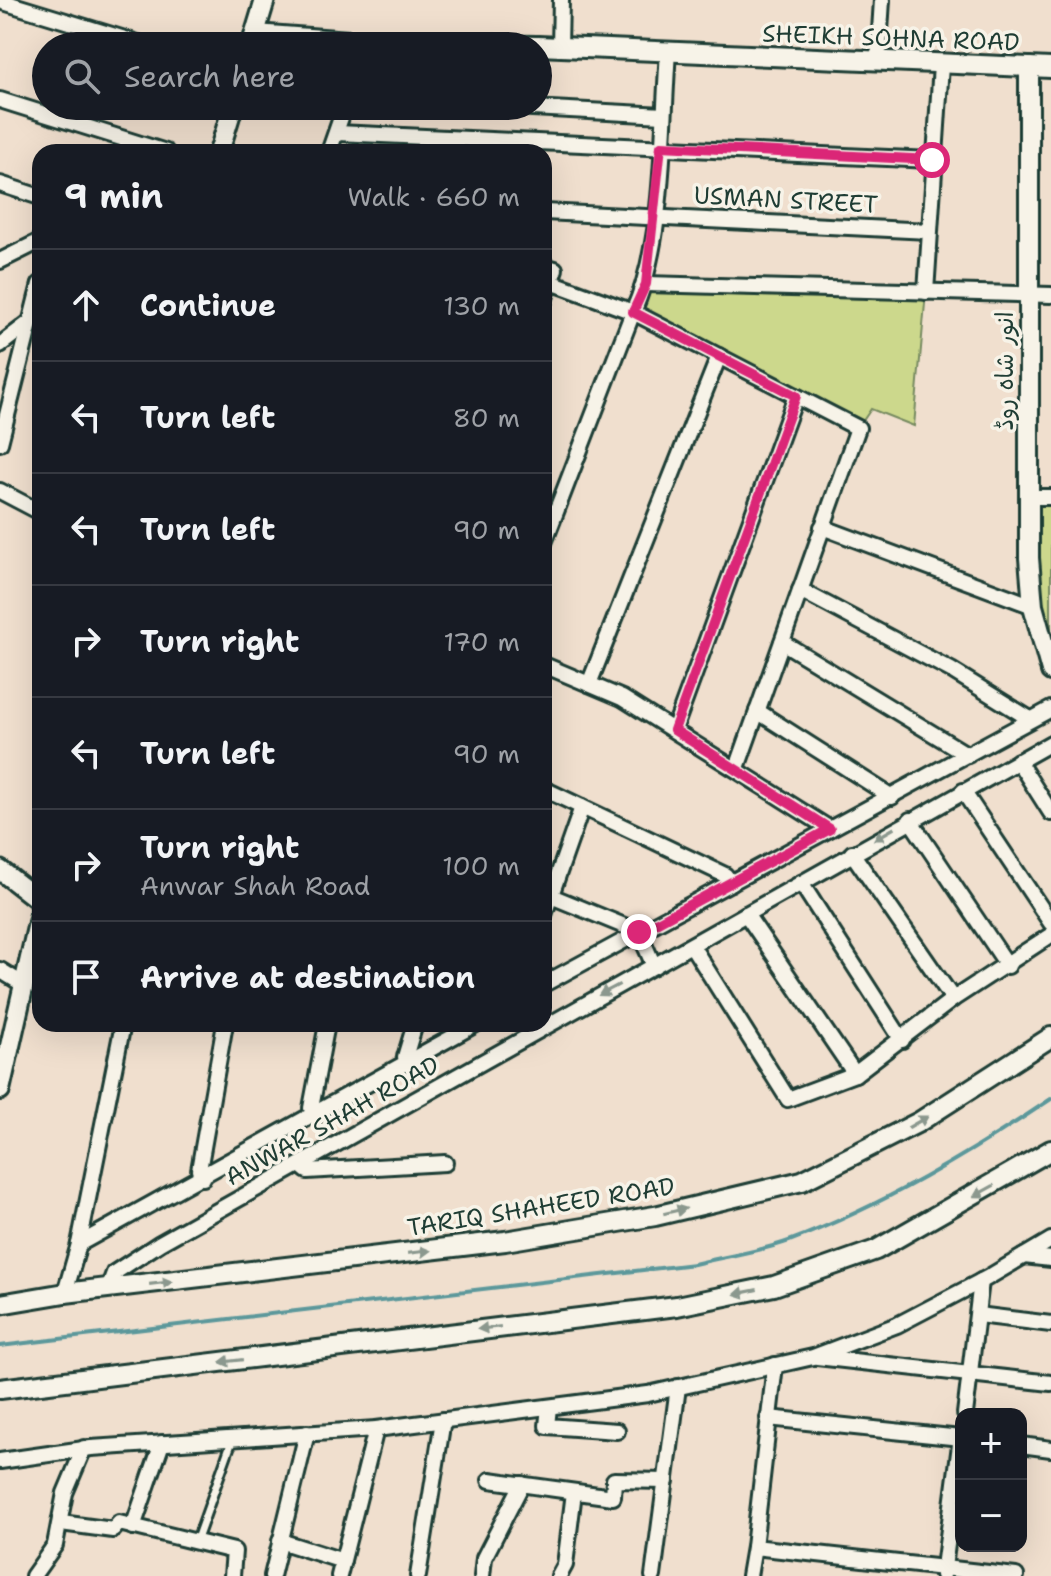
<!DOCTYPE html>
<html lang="en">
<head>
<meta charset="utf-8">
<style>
	:root { --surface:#171b24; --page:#20242c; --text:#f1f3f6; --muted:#9ea1a6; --line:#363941 }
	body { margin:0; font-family:"Shantell Sans","Playpen Sans Arabic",sans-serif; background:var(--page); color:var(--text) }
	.controls { position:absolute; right:24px; bottom:24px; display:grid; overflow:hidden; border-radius:16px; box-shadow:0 8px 32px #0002 }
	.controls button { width:72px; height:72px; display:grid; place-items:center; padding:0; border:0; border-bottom:2px solid var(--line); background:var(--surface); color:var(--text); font:40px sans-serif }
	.stop { position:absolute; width:24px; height:24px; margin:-18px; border:6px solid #db2777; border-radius:50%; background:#fff }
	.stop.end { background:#db2777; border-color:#fff; box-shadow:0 2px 8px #0008 }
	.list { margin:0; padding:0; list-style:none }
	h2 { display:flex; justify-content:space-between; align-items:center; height:104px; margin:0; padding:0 32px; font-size:34px }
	h2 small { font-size:26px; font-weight:400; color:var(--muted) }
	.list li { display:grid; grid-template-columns:52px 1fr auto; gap:24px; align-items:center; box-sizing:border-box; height:112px; padding:0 32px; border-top:2px solid var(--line) }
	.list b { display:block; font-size:30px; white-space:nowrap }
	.list p { margin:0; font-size:26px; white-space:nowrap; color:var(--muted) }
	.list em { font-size:26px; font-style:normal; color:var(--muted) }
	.icon { flex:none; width:44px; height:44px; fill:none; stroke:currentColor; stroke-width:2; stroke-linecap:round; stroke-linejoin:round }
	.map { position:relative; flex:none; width:1051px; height:1576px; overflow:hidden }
	.search { position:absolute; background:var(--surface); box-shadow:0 8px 32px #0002; left:32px; top:32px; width:520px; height:88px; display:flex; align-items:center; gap:20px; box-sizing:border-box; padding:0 28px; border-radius:44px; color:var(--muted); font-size:30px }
	.panel { position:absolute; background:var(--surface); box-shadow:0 8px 32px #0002; left:32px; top:144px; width:520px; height:888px; border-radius:24px }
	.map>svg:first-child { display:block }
</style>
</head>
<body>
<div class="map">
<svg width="1051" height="1576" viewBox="0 0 1051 1576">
	<rect width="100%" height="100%" fill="#f0dfce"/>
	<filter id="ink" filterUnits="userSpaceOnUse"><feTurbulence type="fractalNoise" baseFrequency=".0125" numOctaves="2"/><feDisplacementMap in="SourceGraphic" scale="16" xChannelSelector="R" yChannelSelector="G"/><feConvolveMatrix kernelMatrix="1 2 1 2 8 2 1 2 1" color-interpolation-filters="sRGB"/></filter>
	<g filter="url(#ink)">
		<g fill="#ccd88c" stroke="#768a60" stroke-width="2">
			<path d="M646 284 926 292 914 426 871 409 858 428 633 312Z"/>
			<path d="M1051 503V642L1041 606 1033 504Z"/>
		</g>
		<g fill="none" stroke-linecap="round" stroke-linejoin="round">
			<path stroke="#5c989b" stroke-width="4" d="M0 1346 694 1264C725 1256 759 1252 789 1241 882 1206 969 1154 1051 1099"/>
			<defs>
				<path id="lane" d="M196 1542 233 1438"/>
				<g id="street">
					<path d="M0 1 148 46"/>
					<path d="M560 47 561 0"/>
					<path d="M668 52C662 130 665 242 633 312L858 428 737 768"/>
					<path d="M878 62 882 0"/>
					<path d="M0 100 166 152"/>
					<path d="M494 106 664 115"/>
					<path d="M337 133 932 160"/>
					<path d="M329 152 345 106"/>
					<path d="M0 184 40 197"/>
					<path d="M544 212 929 231"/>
					<path d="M0 261 40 241"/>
					<path d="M544 266 555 269 544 301"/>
					<path d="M646 284 1051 295"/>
					<path d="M926 292 941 65"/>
					<path d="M0 345 30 322"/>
					<path d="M0 443 40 284"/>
					<path d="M0 491 40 512"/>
					<path d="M1028 497H1051"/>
					<path d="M822 527 1033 606"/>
					<path d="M544 543 633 312 551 282"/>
					<path d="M800 590 951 670 1030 719"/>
					<path d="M782 642 968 755"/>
					<path d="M544 665 622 698 830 829"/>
					<path d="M589 684 719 356"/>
					<path d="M757 711 892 797"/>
					<path d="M674 730 796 396"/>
					<path d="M1018 761 1051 813"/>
					<path d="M544 789 725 875 731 883"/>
					<path d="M963 791 1051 923"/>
					<path d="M910 820 1008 966"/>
					<path d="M852 853 953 999"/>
					<path d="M801 883 902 1040"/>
					<path d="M551 896 639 932 654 966"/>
					<path d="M746 914 855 1074"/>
					<path d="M544 915 582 807"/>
					<path d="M692 946 788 1099 855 1074 953 999 1051 935"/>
					<path d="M0 970 24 985"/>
					<path d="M544 984 1051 709"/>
					<path d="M408 1065 405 1057 415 1024"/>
					<path d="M315 1116 311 1108 327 1024"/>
					<path d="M300 1165 307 1171 445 1163"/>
					<path d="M203 1178 199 1170 225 1024"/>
					<path d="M79 1244 476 1024"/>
					<path d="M1024 1256 1051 1259"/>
					<path d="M108 1289 114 1273 160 1243 1051 743"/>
					<path d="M65 1293 79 1244 123 1024"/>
					<path d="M978 1315 1051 1324"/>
					<path d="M817 1357 1051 1383"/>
					<path d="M775 1365 754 1547 1016 1576"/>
					<path d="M549 1407 547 1426 617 1431"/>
					<path d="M965 1414 981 1281"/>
					<path d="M768 1418 961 1438"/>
					<path d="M1021 1445 1051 1449"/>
					<path d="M0 1461 91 1448 376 1429 648 1394 813 1357 897 1325 987 1278 1051 1240"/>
					<path d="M490 1480 613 1497 614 1480 666 1481"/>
					<path d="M61 1523 113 1530 119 1523 234 1551 232 1576"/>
					<path d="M133 1527 162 1443"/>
					<path d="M280 1541 343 1561"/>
					<path d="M943 1575 961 1437"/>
					<path d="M33 1576 55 1545 65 1493 84 1448"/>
					<path d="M272 1576 307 1433"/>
					<path d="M339 1576 376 1429"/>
					<path d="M418 1576 443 1420"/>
					<path d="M482 1576 484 1558 522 1484"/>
					<path d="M559 1576 565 1565 574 1492"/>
					<path d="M653 1576 678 1387"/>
					<path d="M749 1576 754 1547"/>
				</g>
				<g id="secondary">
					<path d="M255 34 363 42 536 46"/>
					<path d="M252 43 265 0"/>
					<path d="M538 46 1051 68"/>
					<path d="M1029 67V558L1033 606 1051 671"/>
					<path d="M219 152 233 106"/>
					<path d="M0 870 40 901"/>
					<path d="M0 1090 40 914"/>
					<path d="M0 1304 65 1293 505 1241 655 1216 802 1181 919 1122 1051 1037"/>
					<path d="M0 1389 677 1306 774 1286 876 1250 1051 1150"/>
				</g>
			</defs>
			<use href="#lane" stroke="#1f3d34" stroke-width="13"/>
			<use href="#street" stroke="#1f3d34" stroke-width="20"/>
			<use href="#secondary" stroke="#1f3d34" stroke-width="24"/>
			<use href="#lane" stroke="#f7f3e8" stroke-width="7"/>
			<use href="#street" stroke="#f7f3e8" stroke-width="14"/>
			<use href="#secondary" stroke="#f7f3e8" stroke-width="18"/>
		</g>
		<defs><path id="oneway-solid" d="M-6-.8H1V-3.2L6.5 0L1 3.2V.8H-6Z" transform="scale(2)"/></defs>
		<g fill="#8b988e">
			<use href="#oneway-solid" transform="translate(884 834) rotate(150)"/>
			<use href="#oneway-solid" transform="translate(609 990) rotate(152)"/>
			<use href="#oneway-solid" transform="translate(918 1122) rotate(-30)"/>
			<use href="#oneway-solid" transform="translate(984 1191) rotate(151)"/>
			<use href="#oneway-solid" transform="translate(675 1211) rotate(-13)"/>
			<use href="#oneway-solid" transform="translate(419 1252) rotate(-7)"/>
			<use href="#oneway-solid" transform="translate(161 1283) rotate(-7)"/>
			<use href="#oneway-solid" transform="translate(746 1292) rotate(168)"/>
			<use href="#oneway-solid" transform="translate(489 1328) rotate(173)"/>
			<use href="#oneway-solid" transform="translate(231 1361) rotate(173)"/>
		</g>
	</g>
	<g fill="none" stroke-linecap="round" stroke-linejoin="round" filter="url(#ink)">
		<path stroke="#db2777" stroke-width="10" d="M639 932 830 829 674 730 796 396 633 312 646 284 661 146 932 160"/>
	</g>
	<g text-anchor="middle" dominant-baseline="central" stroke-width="7" stroke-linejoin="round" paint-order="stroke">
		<g font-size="24" fill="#1f3d34" stroke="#f7f3e8">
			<text transform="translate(891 38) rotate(2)">SHEIKH SOHNA ROAD</text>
			<text transform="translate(786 200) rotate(3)">USMAN STREET</text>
			<text transform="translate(1005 371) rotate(-90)">انور شاہ روڈ</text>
			<text transform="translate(332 1121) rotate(-29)">ANWAR SHAH ROAD</text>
			<text transform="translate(541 1207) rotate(-9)">TARIQ SHAHEED ROAD</text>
		</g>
	</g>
</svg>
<div class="controls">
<button>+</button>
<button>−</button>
</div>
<div class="stop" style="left:932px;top:160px"></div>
<div class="stop end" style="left:639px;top:932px"></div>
<div class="search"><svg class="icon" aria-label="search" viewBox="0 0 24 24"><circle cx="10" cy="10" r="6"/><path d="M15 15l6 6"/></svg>Search here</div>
<section class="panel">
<h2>9 min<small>Walk · 660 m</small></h2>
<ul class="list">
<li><svg class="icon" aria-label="ahead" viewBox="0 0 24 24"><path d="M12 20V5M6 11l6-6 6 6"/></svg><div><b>Continue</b></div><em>130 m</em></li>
<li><svg class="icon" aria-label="left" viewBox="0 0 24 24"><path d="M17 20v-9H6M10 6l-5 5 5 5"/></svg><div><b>Turn left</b></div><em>80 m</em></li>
<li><svg class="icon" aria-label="left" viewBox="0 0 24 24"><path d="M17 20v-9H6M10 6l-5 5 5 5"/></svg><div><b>Turn left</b></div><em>90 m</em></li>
<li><svg class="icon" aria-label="right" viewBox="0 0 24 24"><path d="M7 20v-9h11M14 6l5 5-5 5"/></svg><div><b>Turn right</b></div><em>170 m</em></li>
<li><svg class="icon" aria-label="left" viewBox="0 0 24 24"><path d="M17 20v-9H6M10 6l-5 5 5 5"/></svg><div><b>Turn left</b></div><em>90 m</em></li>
<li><svg class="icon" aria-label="right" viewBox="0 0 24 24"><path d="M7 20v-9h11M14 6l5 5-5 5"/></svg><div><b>Turn right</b><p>Anwar Shah Road</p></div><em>100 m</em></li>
<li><svg class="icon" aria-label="arrive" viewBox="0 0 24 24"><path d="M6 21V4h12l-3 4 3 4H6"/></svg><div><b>Arrive at destination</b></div></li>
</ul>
</section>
</div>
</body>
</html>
